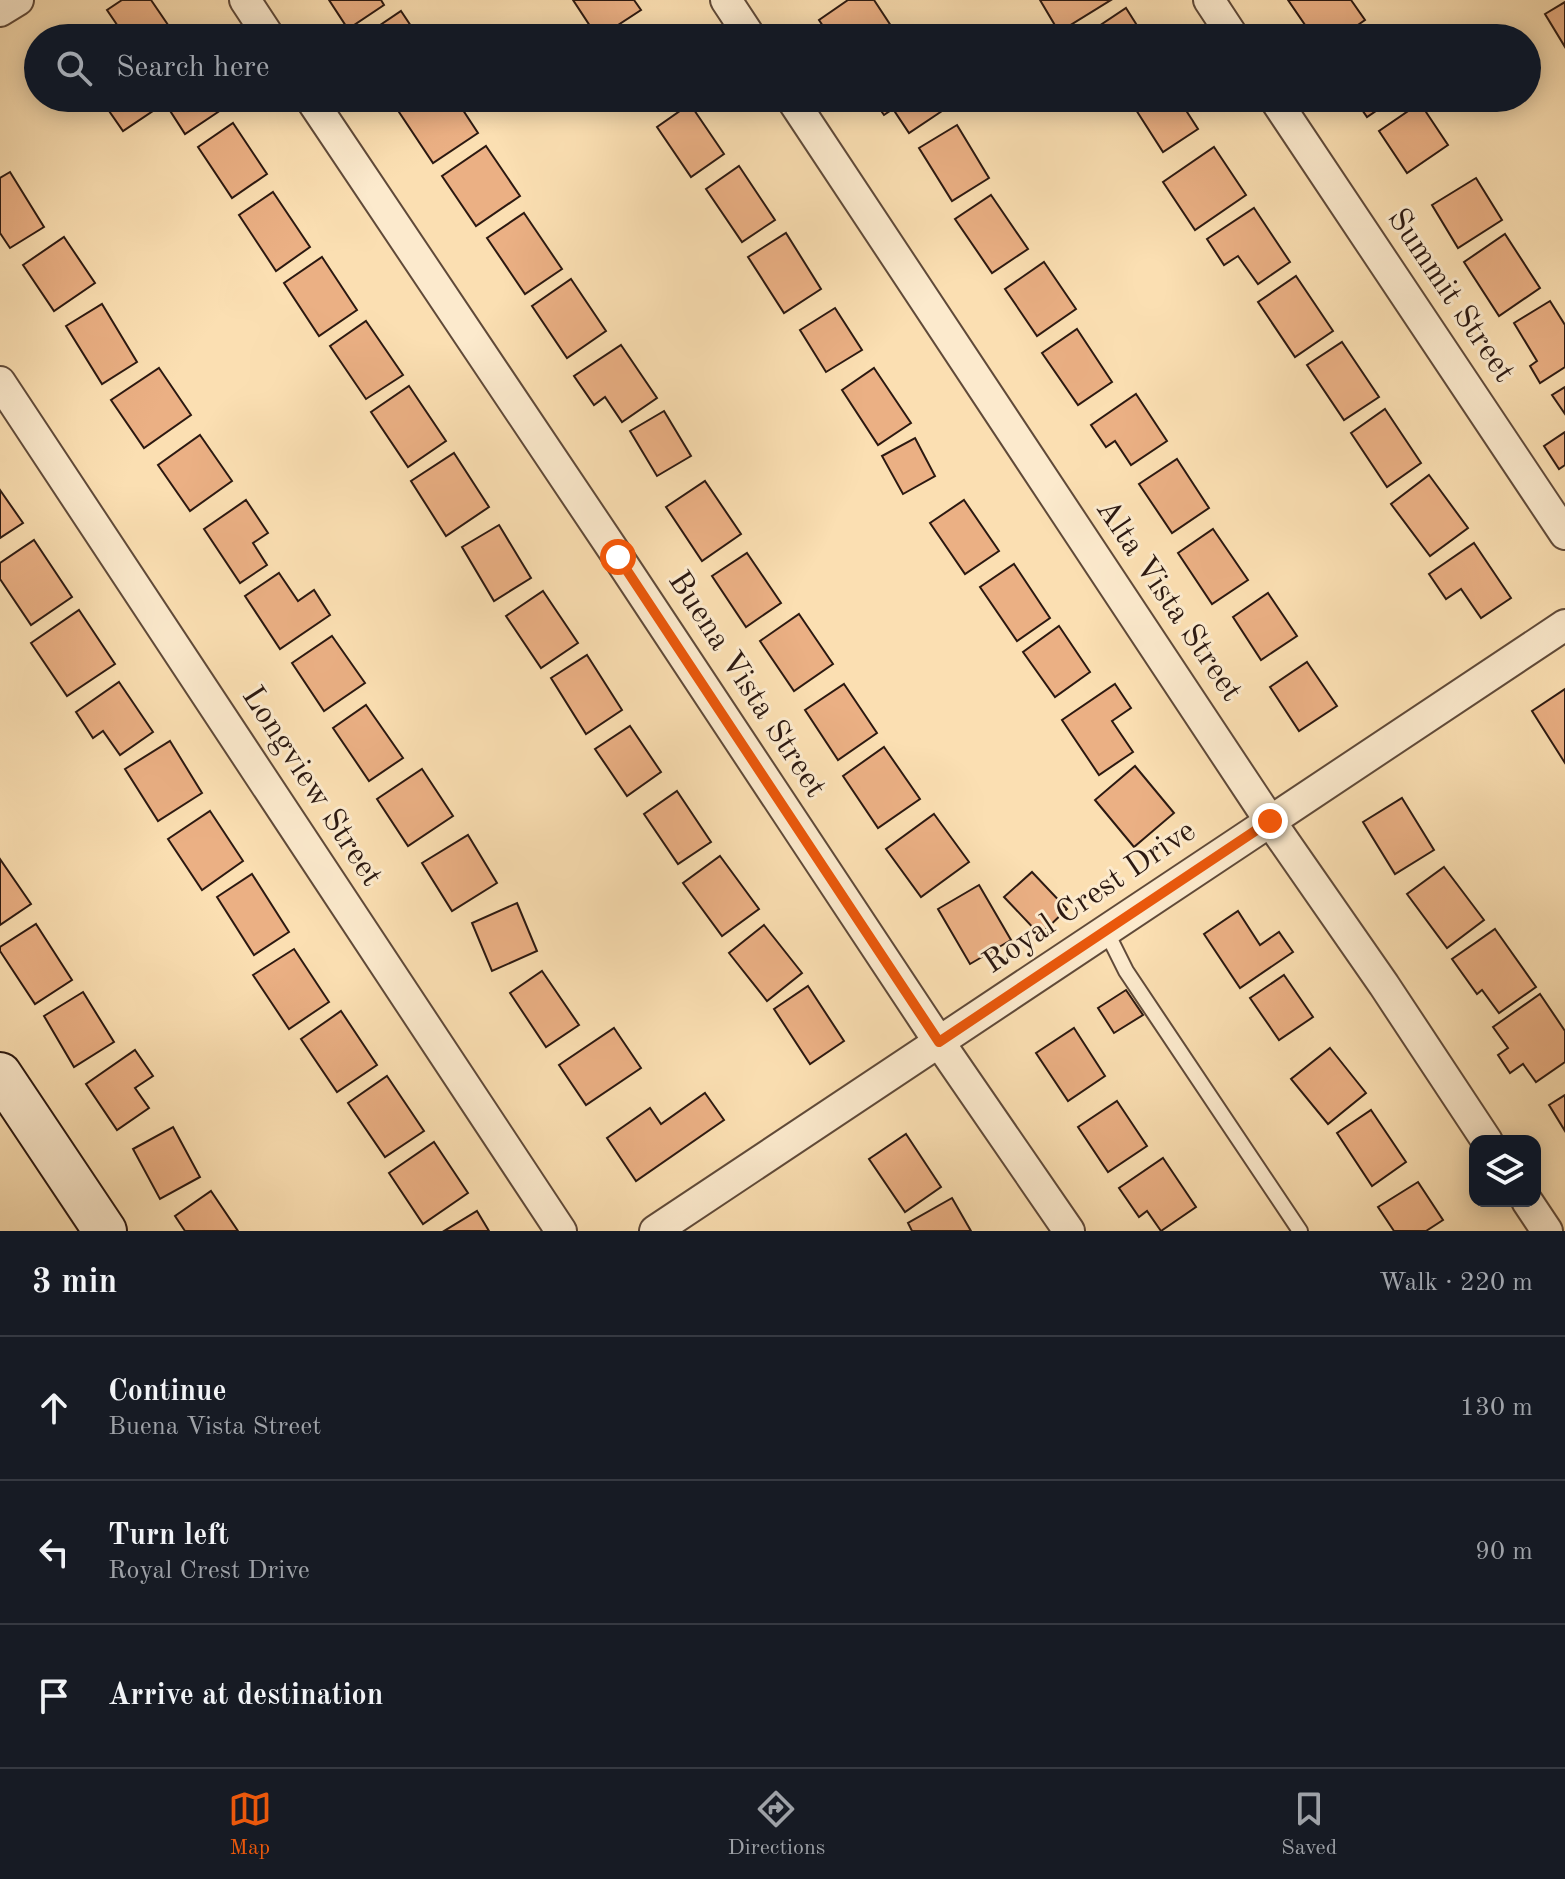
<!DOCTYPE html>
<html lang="en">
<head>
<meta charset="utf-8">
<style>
	:root { --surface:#171b24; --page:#242831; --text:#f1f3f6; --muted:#9ea1a6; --line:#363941; --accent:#ea580c }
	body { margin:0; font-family:"Old Standard TT",serif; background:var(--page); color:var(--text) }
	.controls { position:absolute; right:24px; bottom:24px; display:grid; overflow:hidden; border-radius:16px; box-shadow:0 4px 20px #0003 }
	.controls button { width:72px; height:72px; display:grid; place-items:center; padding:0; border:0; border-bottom:2px solid var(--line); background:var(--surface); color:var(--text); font:40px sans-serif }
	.stop { position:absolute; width:24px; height:24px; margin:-18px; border:6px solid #ea580c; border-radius:50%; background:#fff }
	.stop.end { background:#ea580c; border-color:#fff; box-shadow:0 2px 8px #0008 }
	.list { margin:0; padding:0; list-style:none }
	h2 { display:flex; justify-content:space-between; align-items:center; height:104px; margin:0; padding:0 32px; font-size:34px }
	h2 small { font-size:26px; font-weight:400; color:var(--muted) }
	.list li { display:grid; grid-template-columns:52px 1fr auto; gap:24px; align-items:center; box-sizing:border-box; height:144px; padding:0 32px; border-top:2px solid var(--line) }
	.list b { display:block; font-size:30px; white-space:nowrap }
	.list p { margin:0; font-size:26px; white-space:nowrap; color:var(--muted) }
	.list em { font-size:26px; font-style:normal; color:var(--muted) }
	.icon { flex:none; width:44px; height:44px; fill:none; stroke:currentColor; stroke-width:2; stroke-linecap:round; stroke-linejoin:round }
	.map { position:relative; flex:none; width:1565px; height:1231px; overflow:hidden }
	.search { position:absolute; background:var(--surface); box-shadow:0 4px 20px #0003; left:24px; right:24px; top:24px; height:88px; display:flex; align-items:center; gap:20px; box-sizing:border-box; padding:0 28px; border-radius:44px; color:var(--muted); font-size:30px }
	.sheet { height:536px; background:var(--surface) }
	nav { display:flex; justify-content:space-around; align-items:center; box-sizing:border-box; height:112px; border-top:2px solid var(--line); background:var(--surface); font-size:22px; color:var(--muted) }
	nav a { display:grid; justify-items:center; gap:4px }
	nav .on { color:var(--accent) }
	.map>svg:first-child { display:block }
</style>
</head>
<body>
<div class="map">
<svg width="1565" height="1231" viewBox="0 0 1565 1231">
	<rect width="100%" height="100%" fill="#fbdfb2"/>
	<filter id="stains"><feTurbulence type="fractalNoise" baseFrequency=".0025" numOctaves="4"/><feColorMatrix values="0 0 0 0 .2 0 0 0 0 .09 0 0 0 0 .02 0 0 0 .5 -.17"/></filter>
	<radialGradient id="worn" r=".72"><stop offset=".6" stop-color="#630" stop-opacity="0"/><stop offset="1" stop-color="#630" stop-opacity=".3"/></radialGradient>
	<g fill="#ebb084" stroke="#2c1911" stroke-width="2">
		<path d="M122 0H151L177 38H126L107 10Z"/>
		<path d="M329 0H381L384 5 348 29Z"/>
		<path d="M573 0H634L641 10 598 38Z"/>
		<path d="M848 0H874L899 38H831L819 20Z"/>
		<path d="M1040 0H1111L1059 32Z"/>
		<path d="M1288 0H1351L1365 20 1339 38H1314Z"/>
		<path d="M1565 2V47L1545 14Z"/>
		<path d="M1126 8 1145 38H1090L1087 34Z"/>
		<path d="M401 11 419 38H361Z"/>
		<path d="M122 98H213L221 110 185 134 165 103 123 131 107 108Z"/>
		<path d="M407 98H455L478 133 433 163 395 106Z"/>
		<path d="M872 98H938L945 109 909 133 893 109 884 115Z"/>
		<path d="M1131 98H1178L1198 129 1163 152 1129 99Z"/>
		<path d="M1354 98H1395L1367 117Z"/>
		<path d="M1420 103 1448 145 1407 173 1379 131Z"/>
		<path d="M690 104 724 154 691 177 657 127Z"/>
		<path d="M233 123 267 174 232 198 198 147Z"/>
		<path d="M957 125 989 178 952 201 919 148Z"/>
		<path d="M486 146 520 196 476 226 442 176Z"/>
		<path d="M1214 147 1246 195 1195 230 1163 182Z"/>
		<path d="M739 166 775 220 742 242 706 189Z"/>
		<path d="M10 172 44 227 10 248 0 233V178Z"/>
		<path d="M1476 178 1502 220 1458 248 1432 205Z"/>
		<path d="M273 192 310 247 276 271 239 215Z"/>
		<path d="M991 195 1028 249 992 273 955 219Z"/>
		<path d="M1254 208 1290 262 1258 284 1238 256 1224 265 1207 239Z"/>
		<path d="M524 213 562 269 525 294 487 238Z"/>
		<path d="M786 233 821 289 784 313 748 257Z"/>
		<path d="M1505 234 1540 288 1499 316 1464 262Z"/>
		<path d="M64 237 95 283 54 311 23 265Z"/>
		<path d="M322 257 357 310 319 336 284 283Z"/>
		<path d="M1044 262 1076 309 1037 336 1005 289Z"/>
		<path d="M1296 276 1333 331 1295 357 1258 302Z"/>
		<path d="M571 279 606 331 567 358 532 306Z"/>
		<path d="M1550 301 1565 325V367L1540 383 1530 366 1537 361 1514 323Z"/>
		<path d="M102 304 137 362 102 384 66 326Z"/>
		<path d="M835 308 862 350 826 372 800 330Z"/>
		<path d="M366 321 403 375 366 399 330 346Z"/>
		<path d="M1077 329 1112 382 1078 405 1042 353Z"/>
		<path d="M1342 342 1379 397 1344 420 1307 365Z"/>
		<path d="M621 345 657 398 622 422 605 397 594 405 574 376Z"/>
		<path d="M159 368 191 415 144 448 111 400Z"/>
		<path d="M874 368 911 423 878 445 842 390Z"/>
		<path d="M409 386 446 441 408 467 371 412Z"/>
		<path d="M1565 387V414L1552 395Z"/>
		<path d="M1136 394 1167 441 1131 465 1115 441 1106 447 1091 425Z"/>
		<path d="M1385 409 1421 463 1387 487 1351 433Z"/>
		<path d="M664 411 691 456 657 476 630 431Z"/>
		<path d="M1565 432V465L1559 469 1544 446Z"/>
		<path d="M200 435 232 481 190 511 158 465Z"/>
		<path d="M915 438 935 476 903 494 882 456Z"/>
		<path d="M454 453 489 507 446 536 411 481Z"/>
		<path d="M1177 459 1209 508 1172 533 1139 484Z"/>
		<path d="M1429 475 1468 528 1430 556 1391 504Z"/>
		<path d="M705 481 741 534 702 561 666 507Z"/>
		<path d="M0 490 23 523 0 538Z"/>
		<path d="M246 500 268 533 253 543 267 565 240 583 204 529Z"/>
		<path d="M964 500 999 551 965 574 930 523Z"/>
		<path d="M499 525 531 578 494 601 462 547Z"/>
		<path d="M1213 529 1248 580 1212 604 1178 553Z"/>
		<path d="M34 540 72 597 31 625 0 579V563Z"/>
		<path d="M1474 543 1511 598 1481 618 1461 589 1446 599 1429 574Z"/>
		<path d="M747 553 781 603 746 627 712 576Z"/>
		<path d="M1014 564 1050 618 1017 641 980 587Z"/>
		<path d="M279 573 298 601 314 590 330 615 280 649 245 596Z"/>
		<path d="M543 591 578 643 541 668 506 616Z"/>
		<path d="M1268 593 1297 636 1261 660 1233 617Z"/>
		<path d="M79 610 115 664 67 696 31 643Z"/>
		<path d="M799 614 833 664 794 691 760 641Z"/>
		<path d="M1059 626 1090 672 1055 697 1023 652Z"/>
		<path d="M332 636 365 683 324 711 292 663Z"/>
		<path d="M587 655 622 710 586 734 551 678Z"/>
		<path d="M1307 662 1337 706 1299 731 1270 687Z"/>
		<path d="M119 682 153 732 120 755 103 731 93 738 76 712Z"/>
		<path d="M844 684 877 733 838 760 805 710Z"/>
		<path d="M1115 684 1131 708 1112 721 1133 752 1099 775 1062 720Z"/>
		<path d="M1565 689V763L1532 711Z"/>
		<path d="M366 705 403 758 369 781 333 728Z"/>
		<path d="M630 726 661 772 627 796 595 749Z"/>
		<path d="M170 741 202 793 158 821 125 769Z"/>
		<path d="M884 747 920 799 878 828 843 776Z"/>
		<path d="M1135 766 1174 813 1134 847 1095 800Z"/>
		<path d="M422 769 453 816 408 846 377 799Z"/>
		<path d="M677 791 711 842 678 864 644 814Z"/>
		<path d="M1402 798 1434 850 1395 874 1363 822Z"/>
		<path d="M210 811 243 861 202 890 168 839Z"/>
		<path d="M934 814 969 862 921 897 886 849Z"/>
		<path d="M468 835 497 883 452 911 422 863Z"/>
		<path d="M720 856 759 909 722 936 683 883Z"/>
		<path d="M0 859 31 904 0 925Z"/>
		<path d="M1444 867 1484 920 1447 948 1407 894Z"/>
		<path d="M1032 872 1067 909 1040 935 1004 897Z"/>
		<path d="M252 874 289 932 254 955 217 897Z"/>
		<path d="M979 885 1011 940 970 964 938 909Z"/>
		<path d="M517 903 537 951 492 971 472 923Z"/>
		<path d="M1238 911 1260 945 1279 932 1293 952 1240 988 1204 934Z"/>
		<path d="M36 924 72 980 35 1004 0 951V947Z"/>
		<path d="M764 925 802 973 767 1001 729 953Z"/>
		<path d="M1495 929 1536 987 1499 1013 1482 990 1477 994 1452 959Z"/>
		<path d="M294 949 329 1002 289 1029 253 975Z"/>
		<path d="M542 971 579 1025 546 1047 510 993Z"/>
		<path d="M1284 975 1313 1017 1279 1040 1250 998Z"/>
		<path d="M808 986 844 1041 810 1064 774 1009Z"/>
		<path d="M1126 990 1143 1015 1114 1033 1098 1008Z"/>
		<path d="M83 992 114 1042 74 1067 44 1016Z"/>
		<path d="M1540 994 1565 1031V1062L1536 1082 1523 1064 1510 1073 1498 1055 1508 1048 1493 1027Z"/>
		<path d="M341 1011 377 1065 337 1092 301 1039Z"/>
		<path d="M614 1028 641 1068 586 1105 559 1065Z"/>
		<path d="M1074 1028 1105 1076 1068 1101 1036 1053Z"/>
		<path d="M1330 1048 1366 1093 1328 1124 1291 1079Z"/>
		<path d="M135 1050 153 1076 135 1088 149 1108 117 1130 86 1084Z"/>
		<path d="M387 1076 424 1131 385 1157 348 1103Z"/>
		<path d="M705 1093 724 1120 636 1181 607 1138 650 1108 661 1124Z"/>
		<path d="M1565 1095V1131L1549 1105Z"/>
		<path d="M1117 1101 1147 1146 1108 1172 1078 1127Z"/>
		<path d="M1371 1110 1406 1162 1372 1186 1337 1133Z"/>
		<path d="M173 1127 200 1177 160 1199 133 1149Z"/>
		<path d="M906 1134 941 1187 905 1212 869 1159Z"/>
		<path d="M434 1142 468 1193 423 1224 389 1173Z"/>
		<path d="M1163 1158 1196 1207 1161 1231 1147 1211 1139 1217 1119 1188Z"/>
		<path d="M1418 1182 1443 1220 1426 1231H1394L1378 1207Z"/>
		<path d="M211 1191 238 1231H185L175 1216Z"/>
		<path d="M952 1198 971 1231H912L908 1223Z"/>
		<path d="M477 1211 489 1231H444Z"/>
	</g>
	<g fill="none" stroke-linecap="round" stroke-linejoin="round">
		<defs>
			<path id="lane" d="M1106 931 1126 971 1300 1231"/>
			<g id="street">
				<path d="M245 0 270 38"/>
				<path d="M726 0 751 38"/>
				<path d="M1209 0 1234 38"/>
				<path d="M0 11 18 0"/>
				<path d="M310 98 618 557 939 1042 1069 1231"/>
				<path d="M791 98 1270 821 1384 985 1487 1141"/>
				<path d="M1274 98 1565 534"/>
				<path d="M0 382 561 1231"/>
				<path d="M1527 1201 1547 1231"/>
				<path d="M655 1231 1565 625"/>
			</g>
			<path id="secondary" d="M0 1074 105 1231"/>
		</defs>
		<use href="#lane" stroke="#604a39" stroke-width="18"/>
		<use href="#street" stroke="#604a39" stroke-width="34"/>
		<use href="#secondary" stroke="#2c1911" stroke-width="46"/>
		<use href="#lane" stroke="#fceacd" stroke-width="14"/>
		<use href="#street" stroke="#fceacd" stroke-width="30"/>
		<use href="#secondary" stroke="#fceacd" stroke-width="42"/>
	</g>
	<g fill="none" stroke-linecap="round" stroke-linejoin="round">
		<path stroke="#ea580c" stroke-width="10" d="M618 557 939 1042 1270 821"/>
	</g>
	<g text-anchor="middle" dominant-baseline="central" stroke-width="6" stroke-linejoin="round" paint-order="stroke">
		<g font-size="32" fill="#2c1911" stroke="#fceacd">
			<text transform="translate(1450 296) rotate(56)">Summit Street</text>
			<text transform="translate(1168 601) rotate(56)">Alta Vista Street</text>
			<text transform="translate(746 685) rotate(57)">Buena Vista Street</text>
			<text transform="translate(311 787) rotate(57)">Longview Street</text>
			<text transform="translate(1090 898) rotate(-34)">Royal Crest Drive</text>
		</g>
	</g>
	<rect width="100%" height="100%" filter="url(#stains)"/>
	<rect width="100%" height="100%" fill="url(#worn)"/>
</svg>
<div class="controls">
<button><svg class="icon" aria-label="layers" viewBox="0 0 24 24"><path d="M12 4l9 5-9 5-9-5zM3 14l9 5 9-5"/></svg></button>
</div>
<div class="stop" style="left:618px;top:557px"></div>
<div class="stop end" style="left:1270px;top:821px"></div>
<div class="search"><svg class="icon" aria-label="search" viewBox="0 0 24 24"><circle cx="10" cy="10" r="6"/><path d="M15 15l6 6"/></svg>Search here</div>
</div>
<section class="sheet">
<h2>3 min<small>Walk · 220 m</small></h2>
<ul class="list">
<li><svg class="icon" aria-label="ahead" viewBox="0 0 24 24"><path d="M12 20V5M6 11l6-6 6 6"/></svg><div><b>Continue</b><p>Buena Vista Street</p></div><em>130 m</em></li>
<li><svg class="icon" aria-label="left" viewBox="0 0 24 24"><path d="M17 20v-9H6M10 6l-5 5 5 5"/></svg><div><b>Turn left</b><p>Royal Crest Drive</p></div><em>90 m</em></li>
<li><svg class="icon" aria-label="arrive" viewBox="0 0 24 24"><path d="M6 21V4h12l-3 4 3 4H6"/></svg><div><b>Arrive at destination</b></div></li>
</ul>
</section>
<nav>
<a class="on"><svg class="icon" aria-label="map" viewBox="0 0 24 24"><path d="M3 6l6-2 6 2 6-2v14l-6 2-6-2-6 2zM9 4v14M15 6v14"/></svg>Map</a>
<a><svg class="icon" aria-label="directions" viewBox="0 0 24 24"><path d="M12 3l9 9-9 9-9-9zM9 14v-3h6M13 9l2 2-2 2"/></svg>Directions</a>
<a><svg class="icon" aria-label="saved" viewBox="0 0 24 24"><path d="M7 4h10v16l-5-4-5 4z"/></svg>Saved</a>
</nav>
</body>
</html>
